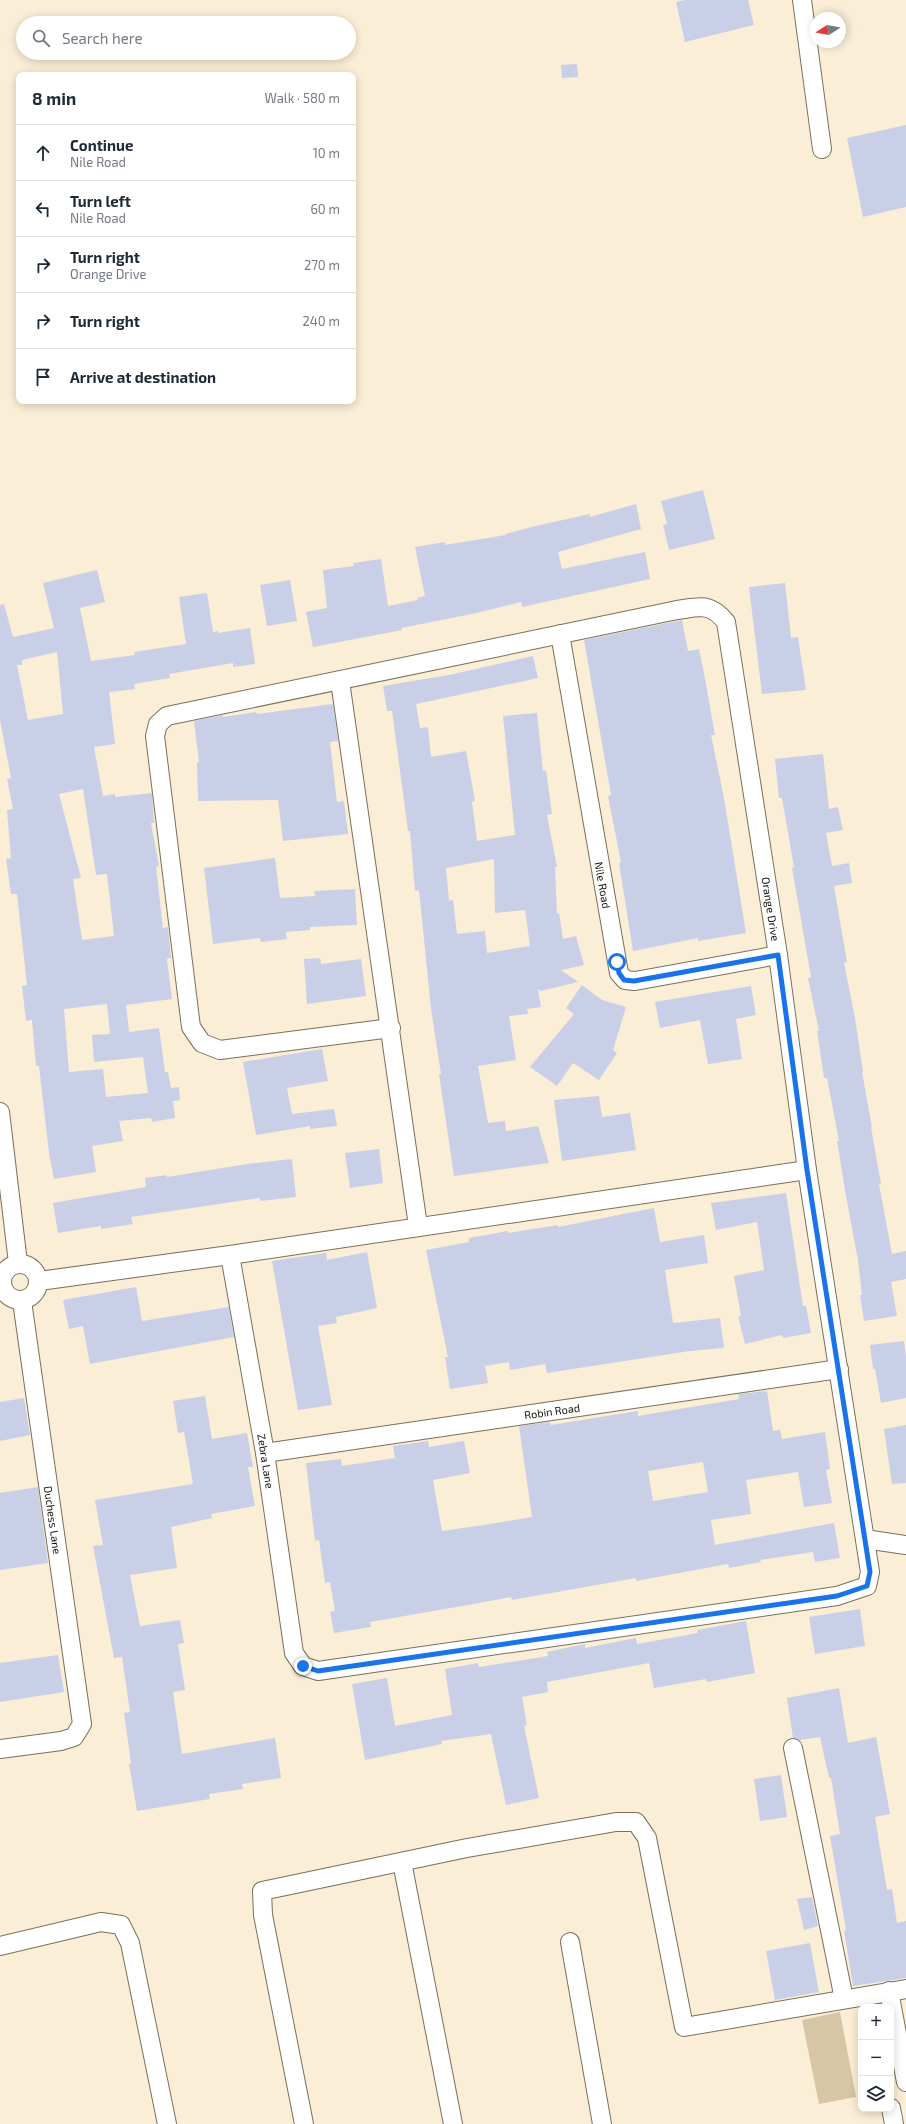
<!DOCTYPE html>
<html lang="en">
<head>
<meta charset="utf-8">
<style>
	:root { --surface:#fff; --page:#f2f2f3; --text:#1f2937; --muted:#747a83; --line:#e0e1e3 }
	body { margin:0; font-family:"Exo 2",sans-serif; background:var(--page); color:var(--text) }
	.controls { position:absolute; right:12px; bottom:12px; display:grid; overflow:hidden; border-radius:8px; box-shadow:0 2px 10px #0003 }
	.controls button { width:36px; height:36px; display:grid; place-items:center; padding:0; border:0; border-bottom:1px solid var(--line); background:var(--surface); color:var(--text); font:20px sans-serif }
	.compass { position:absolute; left:810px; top:12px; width:36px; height:36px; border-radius:50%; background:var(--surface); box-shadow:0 2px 10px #0003; rotate:259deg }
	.stop { position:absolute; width:12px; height:12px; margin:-9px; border:3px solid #1a73e8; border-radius:50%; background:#fff }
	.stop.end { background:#1a73e8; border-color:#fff; box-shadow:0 1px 4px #0008 }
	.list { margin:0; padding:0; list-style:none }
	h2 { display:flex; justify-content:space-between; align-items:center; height:52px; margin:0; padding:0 16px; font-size:17px }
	h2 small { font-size:13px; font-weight:400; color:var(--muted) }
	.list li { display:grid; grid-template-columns:26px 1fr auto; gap:12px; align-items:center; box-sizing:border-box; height:56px; padding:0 16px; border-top:1px solid var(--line) }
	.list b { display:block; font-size:15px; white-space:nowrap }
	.list p { margin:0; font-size:13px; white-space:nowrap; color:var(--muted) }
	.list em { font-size:13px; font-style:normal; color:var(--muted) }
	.icon { flex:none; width:22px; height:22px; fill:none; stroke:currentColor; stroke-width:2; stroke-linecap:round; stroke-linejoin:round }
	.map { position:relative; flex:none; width:906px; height:2124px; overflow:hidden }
	.search { position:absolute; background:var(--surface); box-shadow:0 2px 10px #0003; left:16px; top:16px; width:340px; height:44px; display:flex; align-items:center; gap:10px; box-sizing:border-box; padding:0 14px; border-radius:22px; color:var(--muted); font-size:15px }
	.panel { position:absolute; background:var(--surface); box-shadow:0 2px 10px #0003; left:16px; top:72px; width:340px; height:332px; border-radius:8px }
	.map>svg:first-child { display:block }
</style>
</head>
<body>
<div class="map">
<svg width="906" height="2124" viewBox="0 0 906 2124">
	<rect width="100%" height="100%" fill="#fbeed6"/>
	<path fill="#d6c6a6" d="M840 2012 856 2097 819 2104 802 2020Z"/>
	<g fill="#c8cfe7" fill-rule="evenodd">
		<path d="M685 0H748L754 25 685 42 676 2Z"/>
		<path d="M577 64 578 77 562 78 561 65Z"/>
		<path d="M906 125V207L863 217 847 138Z"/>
		<path d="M703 490 715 539 669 550 663 525 667 524 661 501Z"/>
		<path d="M636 504 641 529 558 552 562 569 645 552 650 579 522 607 521 602 472 614 401 628 402 630 313 647 306 612 327 608 323 570 354 566 353 563 381 559 388 606 418 600 417 598 425 596 415 547 445 542V545L506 535 505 534 540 525 590 514V517Z"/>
		<path d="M97 570 105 602 80 608 91 661 135 655 134 652 186 644 179 597 207 593 213 632 218 631V633L250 628 255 664 233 667V663L169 674 170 678 134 684 135 689 109 692 115 744 94 747 103 796 115 794V797L152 793 154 823H151L159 866 156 867 163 928 168 927 171 958 167 959 172 999 126 1005 129 1032 159 1028 165 1072H168L171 1088 179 1087 180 1100 173 1101 175 1118 152 1122 151 1118 119 1121 123 1141 92 1146 96 1172 54 1179 49 1153 39 1066H36L32 1020 26 1021 22 986 27 985 17 894H11L6 859 11 858 7 810 13 809 7 779 11 778 0 720V605L4 604 13 637 54 628 43 583ZM57 652 63 714 28 720 17 665H22V660ZM83 789 96 875 107 874 114 936 82 940 73 879 81 878 59 794ZM107 1004 110 1034 92 1035 94 1062 143 1057 148 1093 106 1097 103 1069 69 1072 64 1009Z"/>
		<path d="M290 580 297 621 267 626 260 585Z"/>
		<path d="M785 583 791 638 798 637 806 690 762 694 749 587Z"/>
		<path d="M682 620 688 651 699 649 704 673 715 735H711L724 798 746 933 698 941V938L633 951 619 863 621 862 608 796 611 795 584 640Z"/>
		<path d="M533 656 538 678 416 704 420 728 428 727 431 757 466 751 475 801 472 802 477 841 515 835 503 716 537 713 543 771 546 770 552 814 547 815 557 867H555L557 914 559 913 563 939 576 936 584 965 561 970 578 982 541 991 538 989 541 1007 527 1009 528 1014 509 1016 516 1060 478 1066 488 1123 505 1121 506 1131 538 1126 549 1163 454 1176 439 1074H441L431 1009 419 890 415 891 410 831H408L392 711H387L383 686 449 675ZM494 859 495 913 525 910 530 946 487 953 485 931 457 934 453 900 449 901 446 868Z"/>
		<path d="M333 704 338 741 330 742 337 802 344 801 348 834 283 841 278 800 198 801 197 762H199L194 721 223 715V717L256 712 257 714Z"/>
		<path d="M823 754 829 809 838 807 843 830 826 833 832 866 849 863 852 883 834 886 847 962 844 963 855 1018 863 1072H862L872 1127H871L881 1184H879L892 1254 906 1251V1279L891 1282 897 1316 864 1321 860 1295H862L858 1260 846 1196 837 1141H839L827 1078H824L817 1031H819L808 978 811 977 792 868 794 867 782 798H779L775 759Z"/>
		<path d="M275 858 280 898 315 896 314 891 355 889 357 925 310 927V930L286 932 287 939 261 942 260 938 213 944 204 868Z"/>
		<path d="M320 958 321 964 361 959 366 996 307 1004 304 959Z"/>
		<path d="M582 985 602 1000 626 1007 613 1050 617 1053 599 1080 573 1063 557 1086 530 1067 574 1014 566 1008Z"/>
		<path d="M751 986 756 1015 736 1019 742 1059 708 1064 700 1020 660 1028 655 1002Z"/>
		<path d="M322 1049 328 1081 287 1088 292 1114 334 1109 337 1126 310 1129V1126L256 1135 243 1062Z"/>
		<path d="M599 1096 602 1117 630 1113 636 1150 562 1161 554 1100Z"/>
		<path d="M379 1149 383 1183 350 1188 345 1153Z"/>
		<path d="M292 1159 296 1197 260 1201V1198L131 1217 133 1224 101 1229V1226L58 1233 53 1203 146 1187 145 1178 167 1175V1177L247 1164Z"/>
		<path d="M786 1193 803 1306H806L811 1333 783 1338 782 1335 745 1344 738 1316H741L734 1276 764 1270 757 1222 716 1230 711 1203Z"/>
		<path d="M654 1208 660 1242 704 1235 708 1263 665 1270 673 1323 720 1318 724 1348 690 1351 547 1373 545 1364 510 1370 509 1362 485 1366 488 1383 450 1389 445 1357H448L426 1250 469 1242V1238L508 1231V1233L558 1225V1227Z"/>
		<path d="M367 1252 377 1308 336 1317 337 1323 318 1326 332 1405 298 1410 272 1261 326 1253 327 1260Z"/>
		<path d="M136 1287 142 1321 229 1307 234 1337 90 1364 83 1326 69 1329 63 1300Z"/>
		<path d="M904 1341 906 1358V1398L881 1403 875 1369H873L870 1345Z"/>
		<path d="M767 1391 773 1431 780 1430 782 1439 825 1432 830 1469 826 1470 832 1503 804 1507 798 1472 746 1480 751 1514 711 1520 715 1545 834 1523 840 1558 815 1562 813 1552 760 1560 761 1562 729 1568 728 1564 636 1581V1578L512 1600 511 1597 468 1605 370 1622 371 1627 334 1633 330 1612 335 1611 330 1582 325 1583 319 1540 315 1541 306 1463 341 1459 342 1466 395 1458 393 1446 428 1441 429 1447 464 1441 470 1473 433 1480 442 1531 484 1525 532 1517 519 1426 550 1422 551 1425 638 1411V1416L739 1399 738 1394ZM703 1462 708 1492 653 1501 648 1471Z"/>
		<path d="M205 1396 212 1439 247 1433 253 1467H248L255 1506 211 1514 212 1518 171 1527 177 1568 130 1575 140 1626 180 1620 184 1643 178 1644 185 1690 173 1692 182 1754 275 1738 281 1778 242 1784 243 1789 209 1794 210 1799 137 1811 129 1764 131 1763 124 1713 130 1712 122 1657 114 1658 93 1546 103 1545 95 1500 193 1484 184 1432 178 1433 173 1401Z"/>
		<path d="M24 1398 30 1435 0 1441V1402Z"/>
		<path d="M906 1425V1483L892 1484 884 1429Z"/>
		<path d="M38 1487 48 1563 0 1570V1493Z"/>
		<path d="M860 1609 865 1646 815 1654 809 1617Z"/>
		<path d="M746 1621 755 1673 707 1682 706 1679 654 1688 649 1663 547 1682 548 1692 522 1697 527 1725 524 1726 539 1798 506 1805 491 1734 441 1741 442 1744 365 1760 352 1684 387 1678 395 1726 452 1715 445 1669 478 1663 479 1667 548 1656 547 1652 585 1644V1648L636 1638 637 1644 698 1633 697 1630Z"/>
		<path d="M58 1655 64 1692 0 1702V1663Z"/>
		<path d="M839 1688 848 1743 876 1737 890 1814 875 1817 881 1854 887 1890 892 1889 897 1923 906 1921V1978L853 1986 844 1931 846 1930 830 1836 840 1834 831 1778H829L820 1737 800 1740 793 1738 787 1698Z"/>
		<path d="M781 1775 787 1817 760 1821 754 1779Z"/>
		<path d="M812 1897 818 1926 804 1930 797 1899Z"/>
		<path d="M810 1943 819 1992 775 2000 766 1951Z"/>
	</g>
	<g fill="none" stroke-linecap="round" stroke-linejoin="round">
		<defs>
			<g id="minor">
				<path d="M802 0 822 149"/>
				<path d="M560 634 619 973 625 980 635 981 778 955"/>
				<path d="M340 681 418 1226"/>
				<path d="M0 1112 18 1263"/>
				<path d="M230 1255 265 1453 294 1653 303 1666 318 1671 837 1596 867 1586 870 1572 807 1170 778 955 726 622C710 602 700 607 677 610L167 716 158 724 155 736 191 1027 202 1043 220 1050 391 1028"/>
				<circle cx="20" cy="1282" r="18"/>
				<path d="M39 1281 230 1255 807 1170"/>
				<path d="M265 1453 839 1369"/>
				<path d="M865 1539 906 1545"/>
				<path d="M793 1748 844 1999"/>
				<path d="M0 1749 61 1741 74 1737 82 1724 22 1301"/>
				<path d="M402 1862 453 2124"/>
				<path d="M570 1942 602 2124"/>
				<path d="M0 1946 101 1922 121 1925 130 1943 167 2124"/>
				<path d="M889 1991 906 2082"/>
				<path d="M891 2108 894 2124"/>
				<path d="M304 2124 263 1915 262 1891 467 1848 616 1822H636L647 1838 684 2027 906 1989"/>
			</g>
		</defs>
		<use href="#minor" stroke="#7a6f59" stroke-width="20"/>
		<use href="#minor" stroke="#fff" stroke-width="18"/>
	</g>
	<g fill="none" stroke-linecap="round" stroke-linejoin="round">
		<path stroke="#1a73e8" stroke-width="5" d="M303 1666 318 1671 837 1596 867 1586 870 1572 807 1170 778 955 634 981 624 980 619 973 617 962"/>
	</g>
	<g text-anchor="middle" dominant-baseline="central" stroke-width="4" stroke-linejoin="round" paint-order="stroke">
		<g font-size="11" fill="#17130b" stroke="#fff">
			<text transform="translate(603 885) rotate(80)">Nile Road</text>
			<text transform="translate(771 909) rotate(81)">Orange Drive</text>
			<text transform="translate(552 1411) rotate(-8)">Robin Road</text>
			<text transform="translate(266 1461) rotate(81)">Zebra Lane</text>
			<text transform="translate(53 1520) rotate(82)">Duchess Lane</text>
		</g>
	</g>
</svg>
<div class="controls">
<button>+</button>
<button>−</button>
<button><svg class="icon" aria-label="layers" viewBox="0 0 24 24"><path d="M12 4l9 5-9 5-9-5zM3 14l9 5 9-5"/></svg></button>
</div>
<svg class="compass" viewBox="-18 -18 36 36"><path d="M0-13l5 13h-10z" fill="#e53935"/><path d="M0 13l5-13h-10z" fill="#747a83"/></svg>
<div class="stop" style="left:617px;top:962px"></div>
<div class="stop end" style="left:303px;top:1666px"></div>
<div class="search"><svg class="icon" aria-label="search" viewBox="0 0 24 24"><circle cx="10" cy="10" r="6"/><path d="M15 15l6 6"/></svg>Search here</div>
<section class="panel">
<h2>8 min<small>Walk · 580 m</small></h2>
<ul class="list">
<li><svg class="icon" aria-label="ahead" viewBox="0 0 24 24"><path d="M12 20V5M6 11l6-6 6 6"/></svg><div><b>Continue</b><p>Nile Road</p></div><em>10 m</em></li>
<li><svg class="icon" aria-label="left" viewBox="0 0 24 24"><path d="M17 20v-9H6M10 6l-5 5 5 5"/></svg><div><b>Turn left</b><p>Nile Road</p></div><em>60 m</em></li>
<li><svg class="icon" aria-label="right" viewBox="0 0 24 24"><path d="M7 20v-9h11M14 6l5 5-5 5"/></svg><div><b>Turn right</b><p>Orange Drive</p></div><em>270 m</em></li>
<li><svg class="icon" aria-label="right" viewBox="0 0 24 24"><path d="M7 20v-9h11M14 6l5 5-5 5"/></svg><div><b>Turn right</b></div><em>240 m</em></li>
<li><svg class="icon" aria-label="arrive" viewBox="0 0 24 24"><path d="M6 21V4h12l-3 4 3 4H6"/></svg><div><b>Arrive at destination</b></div></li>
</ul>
</section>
</div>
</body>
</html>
